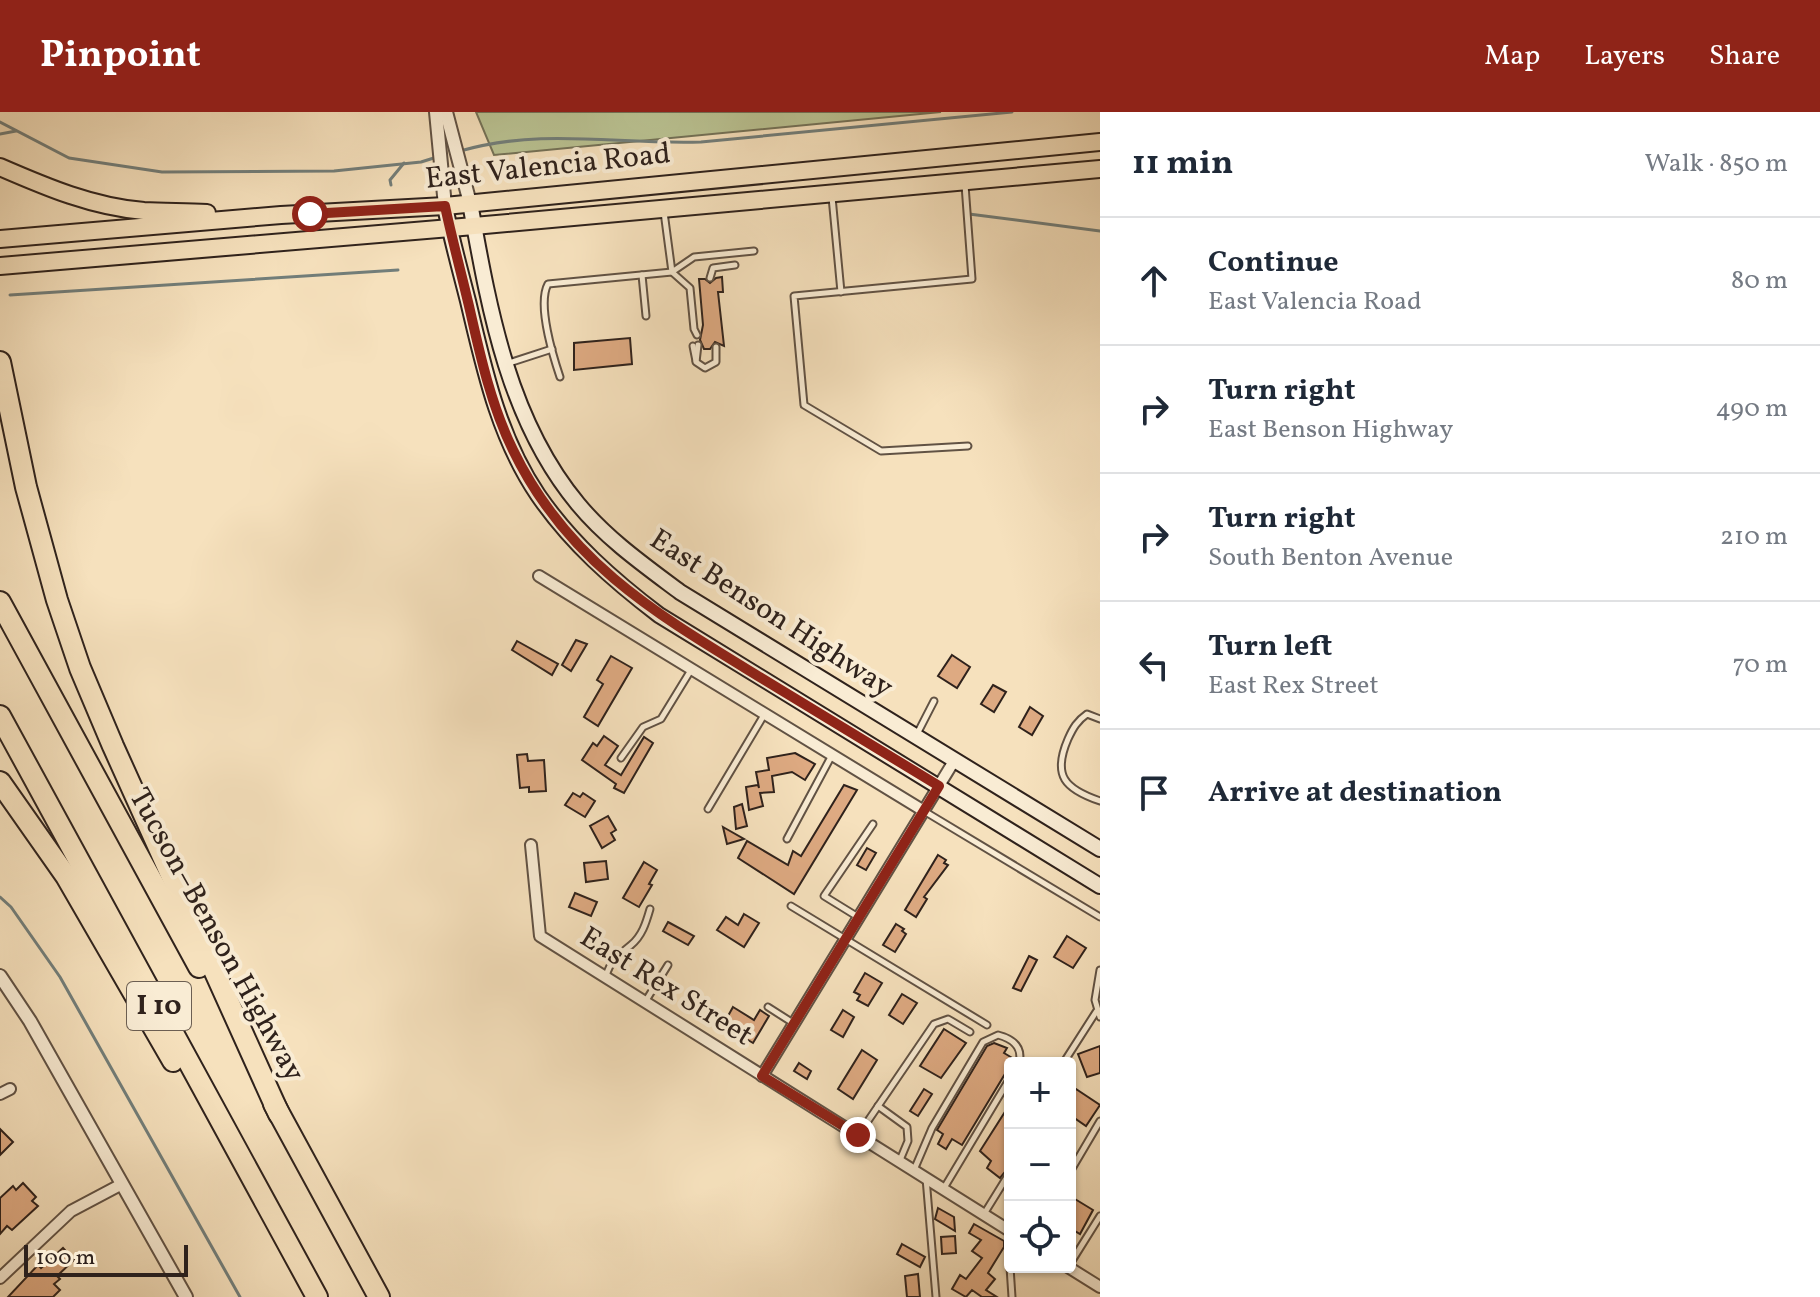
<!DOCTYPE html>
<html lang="en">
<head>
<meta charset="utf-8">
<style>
	:root { --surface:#fff; --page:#f6f6f7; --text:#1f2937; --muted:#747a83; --line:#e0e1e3; --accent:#8f2418 }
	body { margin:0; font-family:Vollkorn,serif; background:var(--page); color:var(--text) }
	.controls { position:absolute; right:24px; bottom:24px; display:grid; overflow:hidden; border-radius:8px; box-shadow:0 2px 6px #0004 }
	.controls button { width:72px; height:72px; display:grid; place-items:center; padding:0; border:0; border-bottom:2px solid var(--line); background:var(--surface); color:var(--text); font:40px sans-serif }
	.scale { position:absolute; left:24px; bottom:20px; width:164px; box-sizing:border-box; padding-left:8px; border:4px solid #2f221c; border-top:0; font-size:22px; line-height:28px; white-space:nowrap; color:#2f221c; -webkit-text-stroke:6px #f9ecd4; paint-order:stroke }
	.stop { position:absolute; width:24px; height:24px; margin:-18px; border:6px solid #8f2418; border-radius:50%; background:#fff }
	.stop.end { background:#8f2418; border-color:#fff; box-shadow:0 2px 8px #0008 }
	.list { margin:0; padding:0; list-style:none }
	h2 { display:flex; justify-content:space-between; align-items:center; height:104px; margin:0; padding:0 32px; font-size:34px }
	h2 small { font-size:26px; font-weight:400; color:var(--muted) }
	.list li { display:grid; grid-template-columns:52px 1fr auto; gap:24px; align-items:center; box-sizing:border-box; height:128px; padding:0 32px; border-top:2px solid var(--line) }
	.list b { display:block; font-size:30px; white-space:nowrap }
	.list p { margin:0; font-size:26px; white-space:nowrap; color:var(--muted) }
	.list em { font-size:26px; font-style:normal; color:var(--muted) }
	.icon { flex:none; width:44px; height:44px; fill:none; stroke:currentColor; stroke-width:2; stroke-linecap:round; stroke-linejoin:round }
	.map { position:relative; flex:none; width:1100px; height:1185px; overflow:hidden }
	header { display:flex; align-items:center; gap:48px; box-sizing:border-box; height:112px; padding:0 40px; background:var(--accent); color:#fff }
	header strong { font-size:38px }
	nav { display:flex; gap:44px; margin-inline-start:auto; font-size:28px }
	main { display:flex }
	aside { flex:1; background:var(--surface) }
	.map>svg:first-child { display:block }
</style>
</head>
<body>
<header>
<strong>Pinpoint</strong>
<nav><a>Map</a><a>Layers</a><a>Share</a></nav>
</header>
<main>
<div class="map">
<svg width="1100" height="1185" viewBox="0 0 1100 1185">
	<rect width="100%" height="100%" fill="#f6e1bd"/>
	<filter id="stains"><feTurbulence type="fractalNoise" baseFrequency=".0025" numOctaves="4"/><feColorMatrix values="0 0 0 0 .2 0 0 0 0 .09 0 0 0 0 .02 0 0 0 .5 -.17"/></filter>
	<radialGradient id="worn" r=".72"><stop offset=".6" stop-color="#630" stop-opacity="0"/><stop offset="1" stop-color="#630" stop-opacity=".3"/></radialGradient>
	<path fill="#bac393" stroke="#747258" stroke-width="2" d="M476 0H941L494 43Z"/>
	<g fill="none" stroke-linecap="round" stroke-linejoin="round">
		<g stroke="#727e7a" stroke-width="3">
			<path d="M0 10 69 46 162 60 334 59 421 50 437 45"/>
			<path d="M0 22 16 19"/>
			<path d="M460 39C545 15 616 33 701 30L1012 0"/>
			<path d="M391 73 390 68 404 51"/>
			<path d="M969 102 1100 119"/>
			<path d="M10 183 398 158"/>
			<path d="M0 785 11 795 60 865 240 1185"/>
		</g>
	</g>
	<g fill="#deaa82" stroke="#2f221c" stroke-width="2">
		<path d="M722 165 723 180H718L724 234 715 230 710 237H704L700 228 703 213 699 167H705L710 171 716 166Z"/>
		<path d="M630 226 632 252 574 258V231Z"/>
		<path d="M576 528 587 532 571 559 562 553Z"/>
		<path d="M517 529 558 552 552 563 512 538Z"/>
		<path d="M952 543 970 555 957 576 938 564Z"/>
		<path d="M611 544 632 556 598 614 584 605 603 572 597 568Z"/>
		<path d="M993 573 1006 580 994 600 981 592Z"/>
		<path d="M1030 595 1043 604 1032 623 1019 615Z"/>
		<path d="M604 624 618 634 605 653 621 663 644 625 653 631 624 681 614 676 616 672 582 648 593 631 597 634Z"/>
		<path d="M795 641 815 652 805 668 792 660 772 664 774 680 760 681 763 694 749 698 746 675 758 673 759 676 756 660 769 658 767 646Z"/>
		<path d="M527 642 528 649 544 648 546 679 529 680V675L520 676 517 643Z"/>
		<path d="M844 673 857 678 794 782 738 746 747 729 788 753 793 739 801 744Z"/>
		<path d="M573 681 580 685 583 681 595 689 585 705 565 693Z"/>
		<path d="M742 692 747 714 736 717 734 695Z"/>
		<path d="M608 704 616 718 611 721 615 728 602 736 590 714Z"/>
		<path d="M723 715 744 727 727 732Z"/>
		<path d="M867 736 876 741 866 758 857 753Z"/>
		<path d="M938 743 946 748 944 751 948 753 924 785 927 787 916 805 905 798Z"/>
		<path d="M606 749 608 767 586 770 584 751Z"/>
		<path d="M644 750 657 758 649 772 652 773 639 795 623 786Z"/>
		<path d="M575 781 597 790 591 804 569 795Z"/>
		<path d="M744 802 759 811 744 835 717 818 726 805 738 813Z"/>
		<path d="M668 810 694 824 688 833 663 819Z"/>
		<path d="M896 812 904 817 902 819 906 822 895 840 883 833Z"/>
		<path d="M1067 824 1086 836 1073 856 1054 845Z"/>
		<path d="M1029 844 1037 848 1021 879 1013 876Z"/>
		<path d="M865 861 882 871 868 894 857 888 860 883 854 880Z"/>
		<path d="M902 882 917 891 903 912 889 903Z"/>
		<path d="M733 895 754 908 760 898 769 904 753 931 723 913Z"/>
		<path d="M843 898 854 905 843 925 831 918Z"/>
		<path d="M944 917 966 931 941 966 920 954Z"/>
		<path d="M994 931 1007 936 1004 941 1014 947 962 1033 952 1027 946 1037 938 1032 943 1022 937 1018 987 934Z"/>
		<path d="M1100 934V961L1087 965 1078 942Z"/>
		<path d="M862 938 877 948 853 987 838 977Z"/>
		<path d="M799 951 811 959 807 967 794 959Z"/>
		<path d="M924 977 932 982 918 1004 910 999Z"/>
		<path d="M1076 977 1100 993 1086 1014 1070 1003V986Z"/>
		<path d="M1010 992V1054L1000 1066 987 1056 991 1049 980 1039Z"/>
		<path d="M0 1017 13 1030 0 1043Z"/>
		<path d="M23 1071 36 1085 32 1089 38 1094 12 1118 7 1114 0 1122V1086L13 1074 16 1078Z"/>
		<path d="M1070 1084 1093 1098 1080 1122 1070 1116Z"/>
		<path d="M938 1096 954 1105 955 1119 935 1107Z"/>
		<path d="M974 1112 1004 1129V1135L988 1161 995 1167 986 1178 997 1185H982L972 1178 966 1185 952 1177 960 1163 966 1167 982 1146 972 1139 981 1128 969 1121Z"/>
		<path d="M955 1124 956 1141 942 1142 941 1125Z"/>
		<path d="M902 1132 925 1145 920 1155 897 1142Z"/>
		<path d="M63 1136 74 1148 57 1164 60 1167 54 1172 60 1178 53 1185H8L38 1153 41 1156Z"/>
		<path d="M918 1162 920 1185H907L905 1164Z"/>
	</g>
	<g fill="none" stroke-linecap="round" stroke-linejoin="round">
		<defs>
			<g id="service">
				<path d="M965 73 972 167 794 184 804 293 881 339 968 334"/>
				<path d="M832 85 841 180"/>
				<path d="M664 100 672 160 690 176 694 217 697 223"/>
				<path d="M642 163 646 204"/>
				<path d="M710 166 713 156 735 153"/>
				<path d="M698 233 696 250 705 256 716 250V235"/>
				<path d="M693 234 696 249"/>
				<path d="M506 252 552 237"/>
				<path d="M560 265C553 244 537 192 548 172L672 160 694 145 754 139"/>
				<path d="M1100 607 1087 602C1077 609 1073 616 1068 627 1052 664 1065 677 1100 689"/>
				<path d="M916 624 934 589"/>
				<path d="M621 646 643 615 661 607 691 558"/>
				<path d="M708 697 764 603"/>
				<path d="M924 699 1100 805"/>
				<path d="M787 727 831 645"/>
				<path d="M791 794 987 913"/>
				<path d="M858 805 824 784 873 712"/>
				<path d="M1100 858 1095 888 1100 905"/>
				<path d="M606 864C611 847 618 844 631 833 642 824 646 811 650 797"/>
				<path d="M645 890 668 853"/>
				<path d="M768 895 793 911"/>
				<path d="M1064 950 1096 900"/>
				<path d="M878 994 907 1015 908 1029 900 1048"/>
				<path d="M859 1022 934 912 948 907 970 920"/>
				<path d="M914 1058 932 1016 983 930 998 923C1013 927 1023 935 1019 951"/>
				<path d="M1070 1060 1100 1009"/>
				<path d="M926 1066 936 1185"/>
				<path d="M944 1076 1010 966"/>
				<path d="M984 1102 1010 1060"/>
				<path d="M1010 1128V1149"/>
				<path d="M1070 1152 1100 1104"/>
				<path d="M1010 1155 1012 1185"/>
			</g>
			<g id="minor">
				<path d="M539 464 924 699"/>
				<path d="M531 733 540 824 1010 1119"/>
				<path d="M762 964 954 649"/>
				<path d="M0 982 10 977"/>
				<path d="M1068 1155 1100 1175"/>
				<path d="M0 1166 71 1099 122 1072"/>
			</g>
			<g id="tertiary">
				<path d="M436 0 445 94"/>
				<path d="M446 0 470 91"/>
				<path d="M0 864 30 909 186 1185"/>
			</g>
			<g id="secondary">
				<path d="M470 91C489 196 508 308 578 392 607 427 644 453 680 480L1100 737"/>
				<path d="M445 94C451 126 460 157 468 189 484 256 498 324 538 383 571 431 613 468 659 503L1100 774"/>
			</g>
			<g id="primary">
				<path d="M0 55C46 75 93 95 144 99 165 100 186 100 207 101"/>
				<path d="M0 127 281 103 445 94 1100 30"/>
				<path d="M0 154 474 114 1100 57"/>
			</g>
			<g id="motorway">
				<path d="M0 250 26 375 57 488 80 556 113 634 279 1002"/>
				<path d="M0 490 199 855"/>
				<path d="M0 604 317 1185"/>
				<path d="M0 670 66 764 173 949"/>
				<path d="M274 992 379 1185"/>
			</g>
		</defs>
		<use href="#service" stroke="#615244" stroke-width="9"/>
		<use href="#minor" stroke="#615244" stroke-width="14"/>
		<use href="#tertiary" stroke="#615244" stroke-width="16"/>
		<use href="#secondary" stroke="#2f221c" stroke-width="18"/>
		<use href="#primary" stroke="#2f221c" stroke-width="20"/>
		<use href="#motorway" stroke="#2f221c" stroke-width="24"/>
		<use href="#service" stroke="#f9ecd4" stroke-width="5"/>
		<use href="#minor" stroke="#f9ecd4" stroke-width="10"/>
		<use href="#tertiary" stroke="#f9ecd4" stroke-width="12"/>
		<use href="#secondary" stroke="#f9ecd4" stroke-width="14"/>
		<use href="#primary" stroke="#f6e1bd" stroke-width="16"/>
		<use href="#motorway" stroke="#f6e1bd" stroke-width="20"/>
	</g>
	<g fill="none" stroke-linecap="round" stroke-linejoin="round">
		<path stroke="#8f2418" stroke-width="10" d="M310 102 445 94C452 127 461 160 469 194 480 243 491 293 513 338 568 452 660 504 763 567 822 603 880 638 939 674L762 964 858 1023"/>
	</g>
	<g text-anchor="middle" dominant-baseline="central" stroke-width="8" stroke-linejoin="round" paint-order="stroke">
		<rect fill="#f9ecd4" stroke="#6c5f53" stroke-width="2" x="127" y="870" width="64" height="48" rx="6"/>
		<g font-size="28" font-weight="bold" fill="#2f221c">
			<text x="159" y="894">I 10</text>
		</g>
		<g font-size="30" fill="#2f221c" stroke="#f9ecd4">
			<text transform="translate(548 55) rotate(-6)">East Valencia Road</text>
			<text transform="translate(771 502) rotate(33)">East Benson Highway</text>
			<text transform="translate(216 823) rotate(61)">Tucson–Benson Highway</text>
			<text transform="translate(666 875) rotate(32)">East Rex Street</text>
		</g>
	</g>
	<rect width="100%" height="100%" filter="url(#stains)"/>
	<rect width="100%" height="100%" fill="url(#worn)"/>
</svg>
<div class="controls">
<button>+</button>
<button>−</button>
<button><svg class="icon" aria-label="locate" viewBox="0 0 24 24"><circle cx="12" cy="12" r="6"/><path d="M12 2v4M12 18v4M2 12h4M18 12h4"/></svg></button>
</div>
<div class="scale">100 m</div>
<div class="stop" style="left:310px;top:102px"></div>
<div class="stop end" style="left:858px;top:1023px"></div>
</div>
<aside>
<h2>11 min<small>Walk · 850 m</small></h2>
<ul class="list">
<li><svg class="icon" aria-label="ahead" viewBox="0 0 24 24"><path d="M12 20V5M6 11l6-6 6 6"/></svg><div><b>Continue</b><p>East Valencia Road</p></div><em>80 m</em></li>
<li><svg class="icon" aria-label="right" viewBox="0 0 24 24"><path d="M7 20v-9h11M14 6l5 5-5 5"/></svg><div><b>Turn right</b><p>East Benson Highway</p></div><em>490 m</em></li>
<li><svg class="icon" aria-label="right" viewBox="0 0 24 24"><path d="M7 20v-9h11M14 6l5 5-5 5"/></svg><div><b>Turn right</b><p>South Benton Avenue</p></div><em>210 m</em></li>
<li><svg class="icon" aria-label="left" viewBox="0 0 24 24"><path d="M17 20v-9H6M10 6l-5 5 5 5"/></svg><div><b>Turn left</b><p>East Rex Street</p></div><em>70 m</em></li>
<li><svg class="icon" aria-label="arrive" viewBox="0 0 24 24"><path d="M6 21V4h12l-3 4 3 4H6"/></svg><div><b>Arrive at destination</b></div></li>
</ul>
</aside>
</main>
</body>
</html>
